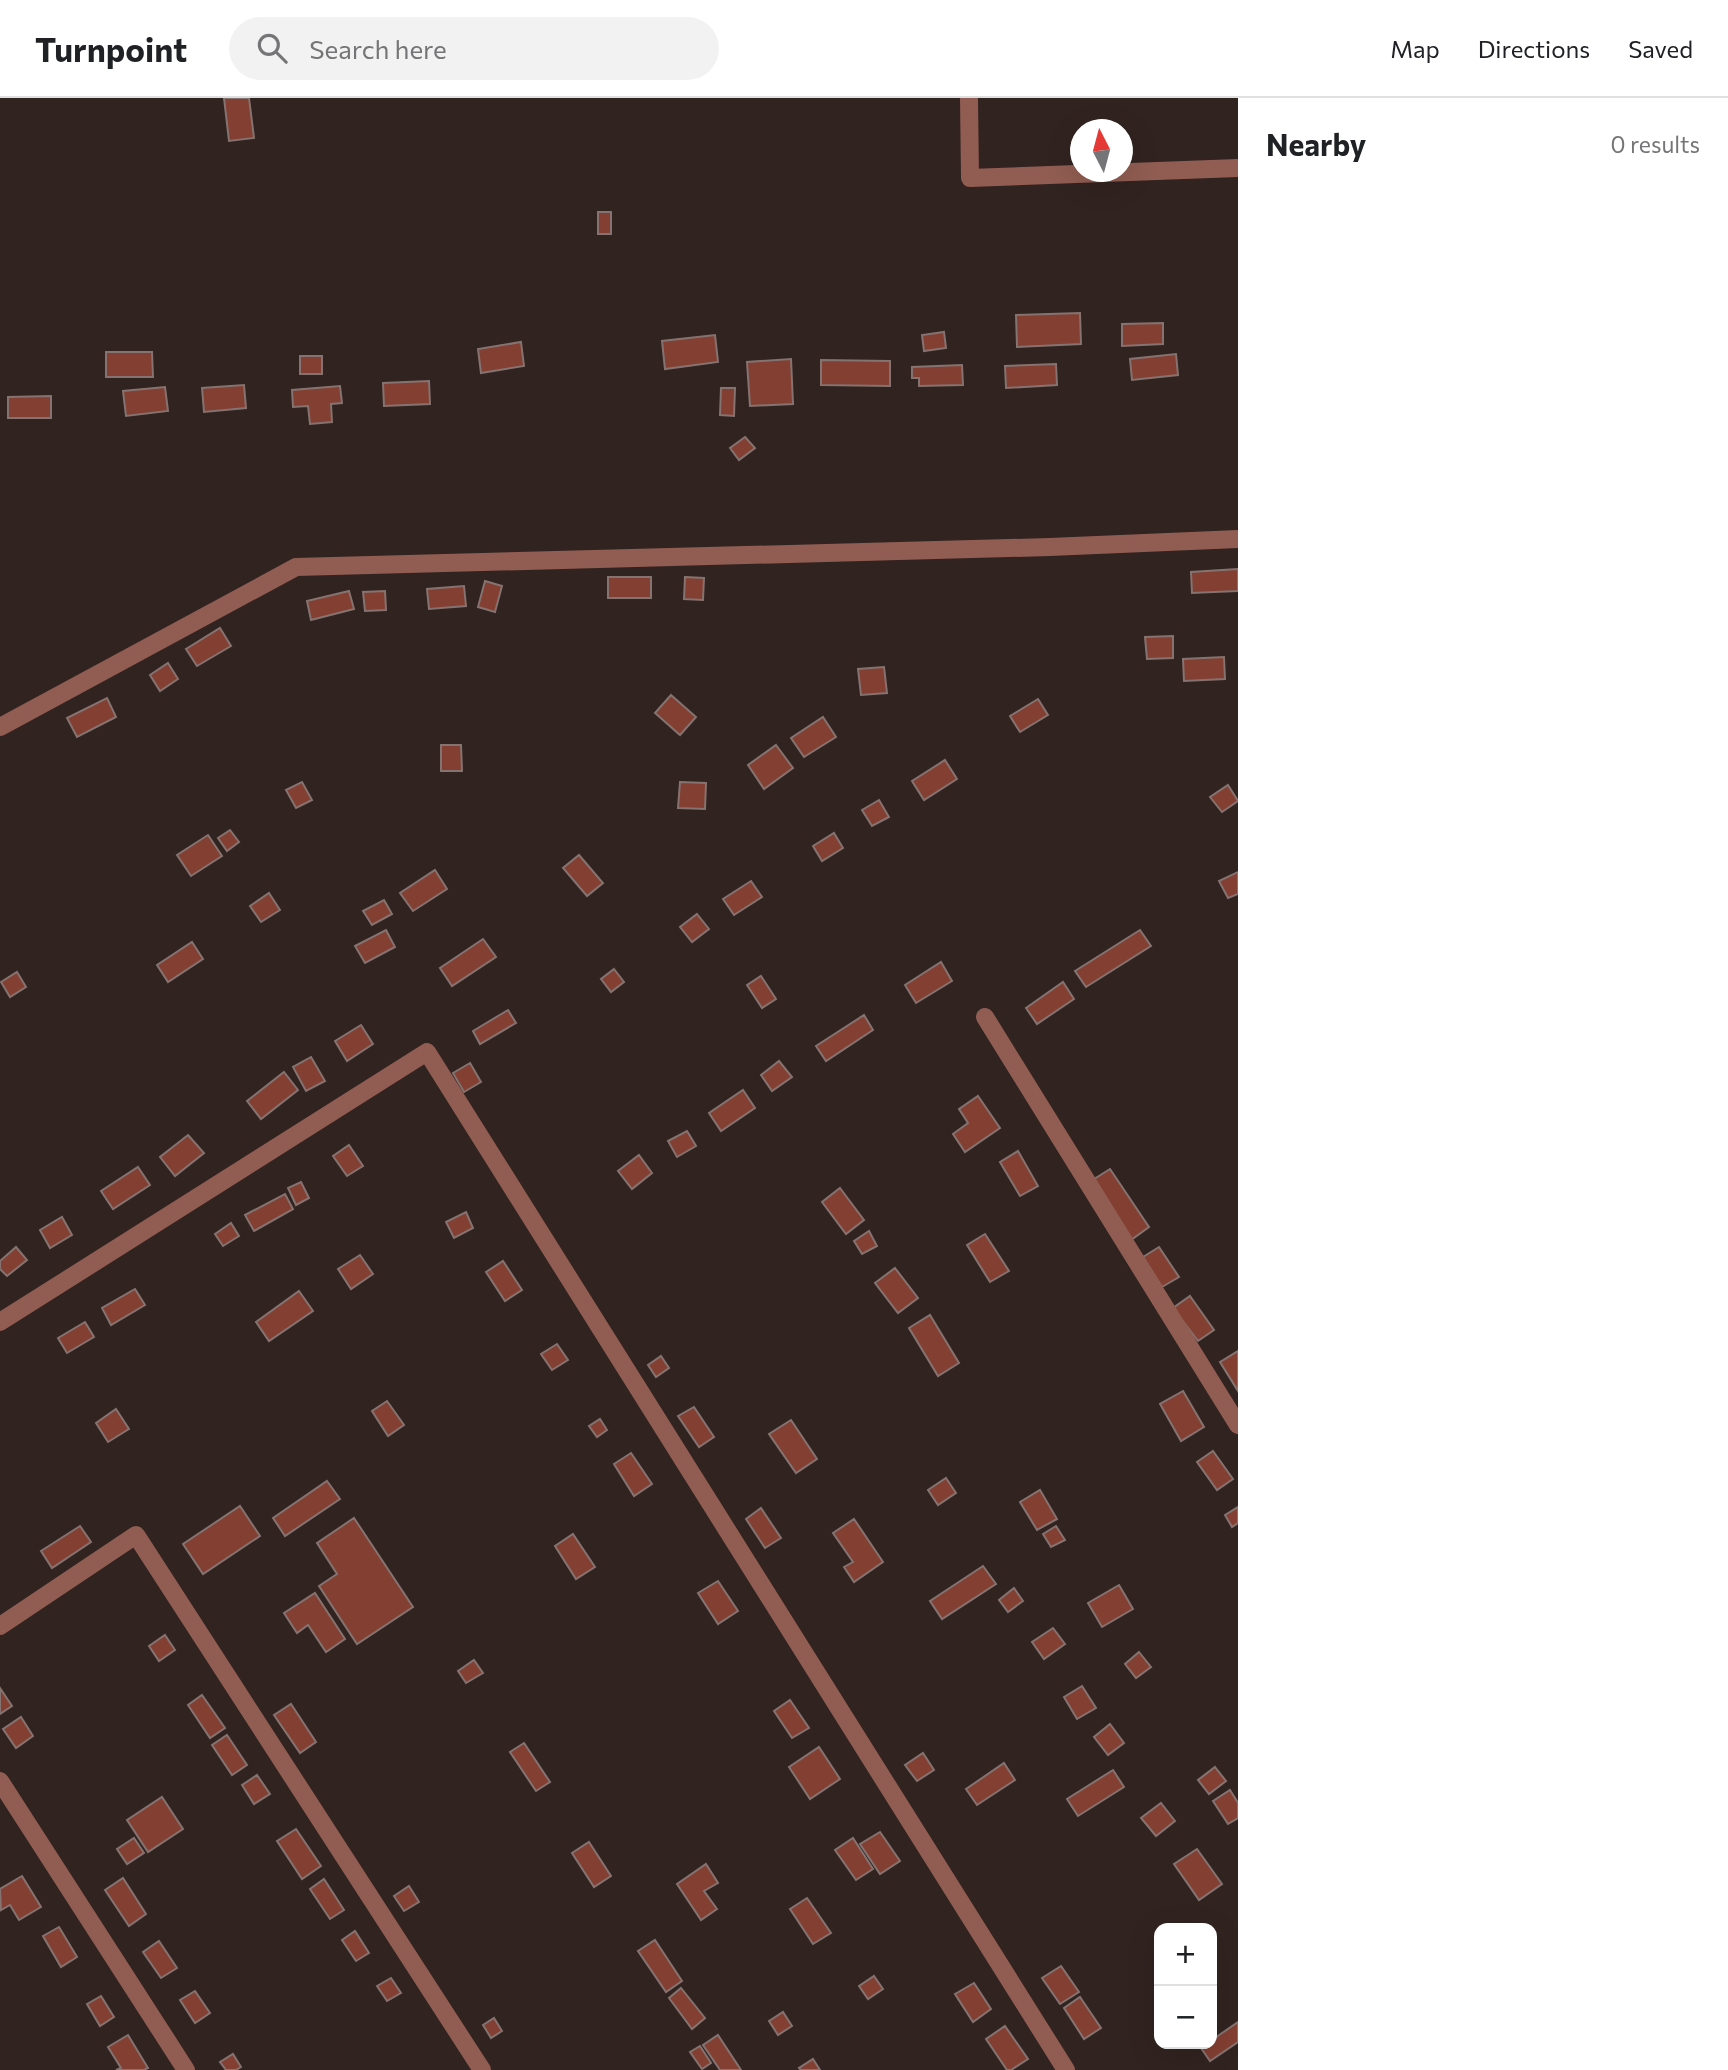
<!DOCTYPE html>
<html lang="en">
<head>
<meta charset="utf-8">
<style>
	:root { --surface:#fff; --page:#f2f2f2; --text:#202124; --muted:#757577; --line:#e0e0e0 }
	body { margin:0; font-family:Commissioner,sans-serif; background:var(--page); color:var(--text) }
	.controls { position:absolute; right:21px; bottom:21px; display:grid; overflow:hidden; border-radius:14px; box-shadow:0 7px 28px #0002 }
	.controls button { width:63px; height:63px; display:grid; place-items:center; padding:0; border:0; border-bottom:2px solid var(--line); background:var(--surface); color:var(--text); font:35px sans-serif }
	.compass { position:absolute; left:1070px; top:21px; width:63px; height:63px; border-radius:50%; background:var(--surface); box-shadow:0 7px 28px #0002; rotate:354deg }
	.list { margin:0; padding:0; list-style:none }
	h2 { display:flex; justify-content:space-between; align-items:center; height:91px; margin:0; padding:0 28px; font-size:30px }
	h2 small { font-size:23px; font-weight:400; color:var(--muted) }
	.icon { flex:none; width:38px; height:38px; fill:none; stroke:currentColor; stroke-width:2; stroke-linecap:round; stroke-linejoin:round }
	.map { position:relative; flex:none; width:1238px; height:1972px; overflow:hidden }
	header { display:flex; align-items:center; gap:42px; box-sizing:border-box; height:98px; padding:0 35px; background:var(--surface); border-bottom:2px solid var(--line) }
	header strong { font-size:33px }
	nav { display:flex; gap:38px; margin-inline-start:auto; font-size:24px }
	.search { width:490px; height:63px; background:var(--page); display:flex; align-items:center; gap:18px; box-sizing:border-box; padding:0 24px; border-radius:38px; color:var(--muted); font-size:26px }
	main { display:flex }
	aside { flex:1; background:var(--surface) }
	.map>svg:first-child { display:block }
</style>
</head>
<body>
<header>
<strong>Turnpoint</strong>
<div class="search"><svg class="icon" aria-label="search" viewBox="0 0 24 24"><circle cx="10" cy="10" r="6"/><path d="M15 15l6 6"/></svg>Search here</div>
<nav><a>Map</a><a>Directions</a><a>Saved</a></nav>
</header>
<main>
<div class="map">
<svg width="1238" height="1972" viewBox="0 0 1238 1972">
	<rect width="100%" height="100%" fill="#312320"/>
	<g fill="#833f32" stroke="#847370" stroke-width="2">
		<path d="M224 0H249L254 40 229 43Z"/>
		<rect x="598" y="114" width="13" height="22"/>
		<path d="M1080 215 1081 246 1017 249 1016 217Z"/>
		<path d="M1163 225V246L1122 248V226Z"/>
		<path d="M944 234 946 250 924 253 922 237Z"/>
		<path d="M715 237 718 264 665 271 662 243Z"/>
		<path d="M521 244 524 268 481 275 478 251Z"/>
		<path d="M106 254H152L153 279H106Z"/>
		<path d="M1176 256 1178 277 1132 282 1130 261Z"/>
		<rect x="300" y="258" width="22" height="18"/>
		<path d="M791 261 793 306 750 308 747 264Z"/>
		<path d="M821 262 890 263V288L821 287Z"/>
		<path d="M1056 266 1057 287 1006 290 1005 268Z"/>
		<path d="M962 267 963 287 919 288V280H912V269Z"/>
		<path d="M429 283 430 306 384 308 383 285Z"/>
		<path d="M244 287 246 310 204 314 202 290Z"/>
		<path d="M340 288 342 305 331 306 332 324 310 326 308 308 293 309 292 292Z"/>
		<path d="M165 289 168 313 126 318 123 293Z"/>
		<path d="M721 290H735L734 318 720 317Z"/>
		<path d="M51 298V320H8V299Z"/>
		<path d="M745 339 755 350 739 362 730 350Z"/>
		<path d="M1238 471V493L1192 495 1191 474Z"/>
		<rect x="608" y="479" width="43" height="21"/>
		<path d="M685 479 704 480 703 502 684 501Z"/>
		<path d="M485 483 502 488 495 514 478 509Z"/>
		<path d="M464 488 466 508 429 511 427 491Z"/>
		<path d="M349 493 354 511 311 522 307 503Z"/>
		<path d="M385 493 386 512 365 513 363 494Z"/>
		<path d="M220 530 231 548 197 568 186 551Z"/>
		<path d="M1173 538V560L1147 561 1145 539Z"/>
		<path d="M1224 559 1225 581 1184 583 1183 561Z"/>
		<path d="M168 565 178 581 160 593 150 577Z"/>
		<path d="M884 569 887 595 861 597 858 571Z"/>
		<path d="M671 597 696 619 680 637 655 615Z"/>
		<path d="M107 600 116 619 77 639 67 620Z"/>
		<path d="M1038 601 1048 617 1020 634 1010 618Z"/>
		<path d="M823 619 836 639 804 659 791 640Z"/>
		<path d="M441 647H461L462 673H441Z"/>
		<path d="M776 647 793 670 764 691 748 667Z"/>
		<path d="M945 662 957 681 924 702 912 683Z"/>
		<path d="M302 684 312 702 296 710 286 692Z"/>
		<path d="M680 684 706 685 705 711 678 710Z"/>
		<path d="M1228 687 1238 703 1222 714 1210 699Z"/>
		<path d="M879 702 889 719 872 728 862 712Z"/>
		<path d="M230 732 239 744 227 753 218 740Z"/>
		<path d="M834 735 843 750 822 763 813 748Z"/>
		<path d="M208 737 222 758 191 778 177 757Z"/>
		<path d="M579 757 603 785 587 798 563 770Z"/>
		<path d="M435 772 447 791 413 813 400 795Z"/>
		<path d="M1238 774V796L1228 800 1219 783Z"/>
		<path d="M751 783 762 799 734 817 723 801Z"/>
		<path d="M269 795 280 812 261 824 250 808Z"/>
		<path d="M384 802 392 816 372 827 363 813Z"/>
		<path d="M697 816 709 831 692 844 680 829Z"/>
		<path d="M386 832 395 849 365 865 355 848Z"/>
		<path d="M1140 832 1151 848 1086 889 1075 873Z"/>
		<path d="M483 841 496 859 452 888 440 870Z"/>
		<path d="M192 844 203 861 168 884 157 867Z"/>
		<path d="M941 864 952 883 916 905 905 887Z"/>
		<path d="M614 871 624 884 611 894 601 881Z"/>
		<path d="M17 874 26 889 10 899 1 884Z"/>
		<path d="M761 878 776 901 762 910 747 887Z"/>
		<path d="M1063 884 1074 901 1037 926 1026 910Z"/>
		<path d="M508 912 516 925 480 946 473 933Z"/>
		<path d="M864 917 873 932 826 963 816 948Z"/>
		<path d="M361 927 373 946 347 963 335 943Z"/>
		<path d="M311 959 325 983 306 993 293 969Z"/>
		<path d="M779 963 792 979 772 993 761 977Z"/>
		<path d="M470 965 481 984 464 994 453 975Z"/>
		<path d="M284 974 298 992 261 1021 247 1003Z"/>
		<path d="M743 992 755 1010 721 1033 709 1015Z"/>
		<path d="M978 998 1000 1030 965 1054 953 1036 968 1025 959 1011Z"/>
		<path d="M687 1033 696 1048 677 1059 668 1043Z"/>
		<path d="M188 1037 204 1055 175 1078 160 1059Z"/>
		<path d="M349 1047 363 1068 347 1078 333 1058Z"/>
		<path d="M1018 1053 1038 1088 1020 1098 1000 1064Z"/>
		<path d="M639 1057 652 1075 632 1091 618 1073Z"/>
		<path d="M138 1069 150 1087 113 1111 101 1093Z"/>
		<path d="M1110 1071 1149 1129 1131 1142 1091 1083Z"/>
		<path d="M301 1084 309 1100 296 1107 288 1090Z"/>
		<path d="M840 1090 864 1122 846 1136 822 1104Z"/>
		<path d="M285 1096 293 1111 254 1133 245 1117Z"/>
		<path d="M466 1114 473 1130 454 1140 446 1124Z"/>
		<path d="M62 1119 72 1137 50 1150 40 1132Z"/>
		<path d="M231 1125 239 1138 223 1148 215 1136Z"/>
		<path d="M869 1133 877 1148 862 1156 854 1143Z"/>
		<path d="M985 1136 1009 1173 990 1184 967 1147Z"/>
		<path d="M16 1149 27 1162 7 1178 0 1171V1163Z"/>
		<path d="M1159 1149 1179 1179 1162 1189 1143 1159Z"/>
		<path d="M360 1157 373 1176 351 1191 338 1171Z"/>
		<path d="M503 1163 522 1192 505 1203 486 1174Z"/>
		<path d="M895 1170 918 1200 898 1215 875 1185Z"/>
		<path d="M135 1191 145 1207 111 1227 102 1210Z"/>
		<path d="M299 1193 313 1213 269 1243 256 1224Z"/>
		<path d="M1190 1198 1214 1232 1198 1243 1173 1210Z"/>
		<path d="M930 1217 959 1265 938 1278 909 1230Z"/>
		<path d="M85 1224 94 1239 67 1255 58 1240Z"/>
		<path d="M557 1246 568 1262 552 1272 541 1256Z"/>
		<path d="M1238 1253V1293L1220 1264Z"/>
		<path d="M661 1258 669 1270 656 1279 648 1267Z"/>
		<path d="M1183 1293 1204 1329 1181 1343 1160 1306Z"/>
		<path d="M387 1303 404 1327 388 1338 372 1313Z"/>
		<path d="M694 1309 714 1339 699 1349 678 1318Z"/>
		<path d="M116 1311 129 1331 108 1344 96 1325Z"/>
		<path d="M600 1321 607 1332 597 1339 589 1328Z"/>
		<path d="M791 1322 817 1361 796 1375 769 1336Z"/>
		<path d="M1213 1353 1233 1381 1217 1392 1197 1364Z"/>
		<path d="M631 1355 652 1386 634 1398 614 1366Z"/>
		<path d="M946 1380 956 1395 938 1407 928 1392Z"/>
		<path d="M327 1383 340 1401 285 1438 273 1420Z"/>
		<path d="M1040 1392 1057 1421 1037 1432 1020 1404Z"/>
		<path d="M240 1408 260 1438 203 1476 183 1446Z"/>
		<path d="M1238 1409V1425L1232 1429 1225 1417Z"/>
		<path d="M761 1410 781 1440 765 1450 746 1421Z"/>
		<path d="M354 1420 413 1509 357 1546 319 1488 337 1476 317 1445Z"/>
		<path d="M854 1421 883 1464 854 1484 844 1469 853 1464 833 1435Z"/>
		<path d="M80 1428 91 1444 52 1470 41 1453Z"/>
		<path d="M1056 1428 1065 1442 1051 1449 1043 1436Z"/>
		<path d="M573 1436 595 1469 576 1481 555 1448Z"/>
		<path d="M983 1468 996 1486 942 1521 930 1503Z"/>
		<path d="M718 1483 738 1513 718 1526 698 1495Z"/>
		<path d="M1119 1487 1133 1511 1102 1529 1088 1505Z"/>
		<path d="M1014 1490 1023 1503 1008 1514 999 1502Z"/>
		<path d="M315 1495 345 1541 326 1554 308 1527 297 1535 284 1515Z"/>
		<path d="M1053 1530 1065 1546 1044 1561 1032 1544Z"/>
		<path d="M165 1537 175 1552 159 1563 149 1548Z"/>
		<path d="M1139 1554 1151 1569 1136 1580 1125 1566Z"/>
		<path d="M474 1562 483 1575 466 1585 458 1573Z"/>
		<path d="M1082 1588 1096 1610 1077 1621 1064 1599Z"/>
		<path d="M0 1590 12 1608 0 1616Z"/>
		<path d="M202 1597 225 1630 210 1640 188 1607Z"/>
		<path d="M790 1602 809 1630 792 1640 774 1613Z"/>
		<path d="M291 1606 316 1644 300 1655 274 1617Z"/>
		<path d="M21 1619 33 1638 16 1650 3 1631Z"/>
		<path d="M1110 1626 1124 1645 1108 1657 1094 1639Z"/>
		<path d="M227 1637 247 1667 232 1677 212 1647Z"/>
		<path d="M524 1645 550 1684 536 1693 510 1654Z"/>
		<path d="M819 1649 840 1681 810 1701 789 1669Z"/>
		<path d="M923 1655 934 1672 917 1683 905 1667Z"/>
		<path d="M1004 1665 1015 1682 977 1707 966 1691Z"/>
		<path d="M1215 1669 1226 1683 1209 1696 1198 1682Z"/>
		<path d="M1113 1672 1124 1689 1078 1718 1067 1701Z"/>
		<path d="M257 1677 270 1696 254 1706 242 1687Z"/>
		<path d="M1230 1692 1238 1705V1720L1228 1726 1213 1703Z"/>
		<path d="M162 1699 183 1731 148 1754 127 1722Z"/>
		<path d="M1161 1705 1175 1723 1156 1738 1141 1720Z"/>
		<path d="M296 1731 321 1768 302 1781 277 1743Z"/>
		<path d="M880 1734 900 1763 880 1776 860 1746Z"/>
		<path d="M134 1740 144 1755 127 1766 117 1751Z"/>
		<path d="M853 1740 873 1771 856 1782 835 1752Z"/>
		<path d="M589 1744 611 1778 594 1789 572 1755Z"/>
		<path d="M1197 1751 1222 1786 1199 1802 1174 1766Z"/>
		<path d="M706 1766 718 1785 704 1793 717 1811 701 1822 677 1786Z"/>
		<path d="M22 1778 41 1809 19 1822 10 1807 1 1812 0 1791Z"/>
		<path d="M123 1780 146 1816 129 1828 105 1792Z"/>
		<path d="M324 1781 344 1812 330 1821 310 1791Z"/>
		<path d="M409 1788 419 1804 404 1813 394 1798Z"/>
		<path d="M807 1800 831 1835 813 1846 790 1811Z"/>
		<path d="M59 1829 77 1859 61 1869 43 1838Z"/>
		<path d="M355 1833 369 1855 356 1863 342 1842Z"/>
		<path d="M655 1842 682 1883 666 1894 638 1853Z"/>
		<path d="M159 1843 177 1870 161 1880 143 1854Z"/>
		<path d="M1061 1868 1079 1894 1060 1906 1042 1880Z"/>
		<path d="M874 1878 883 1891 868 1901 859 1888Z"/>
		<path d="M391 1880 401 1895 387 1903 377 1888Z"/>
		<path d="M974 1885 991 1911 973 1924 955 1896Z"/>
		<path d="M681 1890 705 1920 692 1931 669 1900Z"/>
		<path d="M195 1893 210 1915 195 1925 180 1902Z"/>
		<path d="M101 1898 114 1919 100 1928 87 1906Z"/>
		<path d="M1080 1899 1101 1930 1084 1941 1064 1910Z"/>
		<path d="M783 1914 792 1928 778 1937 769 1923Z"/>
		<path d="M494 1920 502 1933 491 1940 483 1927Z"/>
		<path d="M1238 1924V1944L1210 1963 1201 1950 1212 1946V1942Z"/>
		<path d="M1005 1928 1028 1961 1011 1972H1007L986 1941Z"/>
		<path d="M128 1937 148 1970 144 1972H116L121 1970 108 1949Z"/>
		<path d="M718 1937 741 1972H720L703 1947Z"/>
		<path d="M700 1948 711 1965 702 1971 690 1954Z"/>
		<path d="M233 1956 241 1969 236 1972H226L220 1964Z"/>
		<path d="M813 1961 820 1972H801L799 1970Z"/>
	</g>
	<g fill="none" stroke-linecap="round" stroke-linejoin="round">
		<g stroke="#915d52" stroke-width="18">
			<path d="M969 0 970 80 1238 70"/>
			<path d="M0 629 296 469 1050 449 1238 441"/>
			<path d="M985 919 1238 1327"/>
			<path d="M0 1224 427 954 1066 1972"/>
			<path d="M0 1528 136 1437 482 1972"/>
			<path d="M0 1683 186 1972"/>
		</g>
	</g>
</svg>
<div class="controls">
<button>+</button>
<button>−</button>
</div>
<svg class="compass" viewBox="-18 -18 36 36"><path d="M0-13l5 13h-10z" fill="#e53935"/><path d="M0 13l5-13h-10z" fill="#757577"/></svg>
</div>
<aside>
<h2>Nearby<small>0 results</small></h2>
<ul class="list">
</ul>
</aside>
</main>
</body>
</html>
